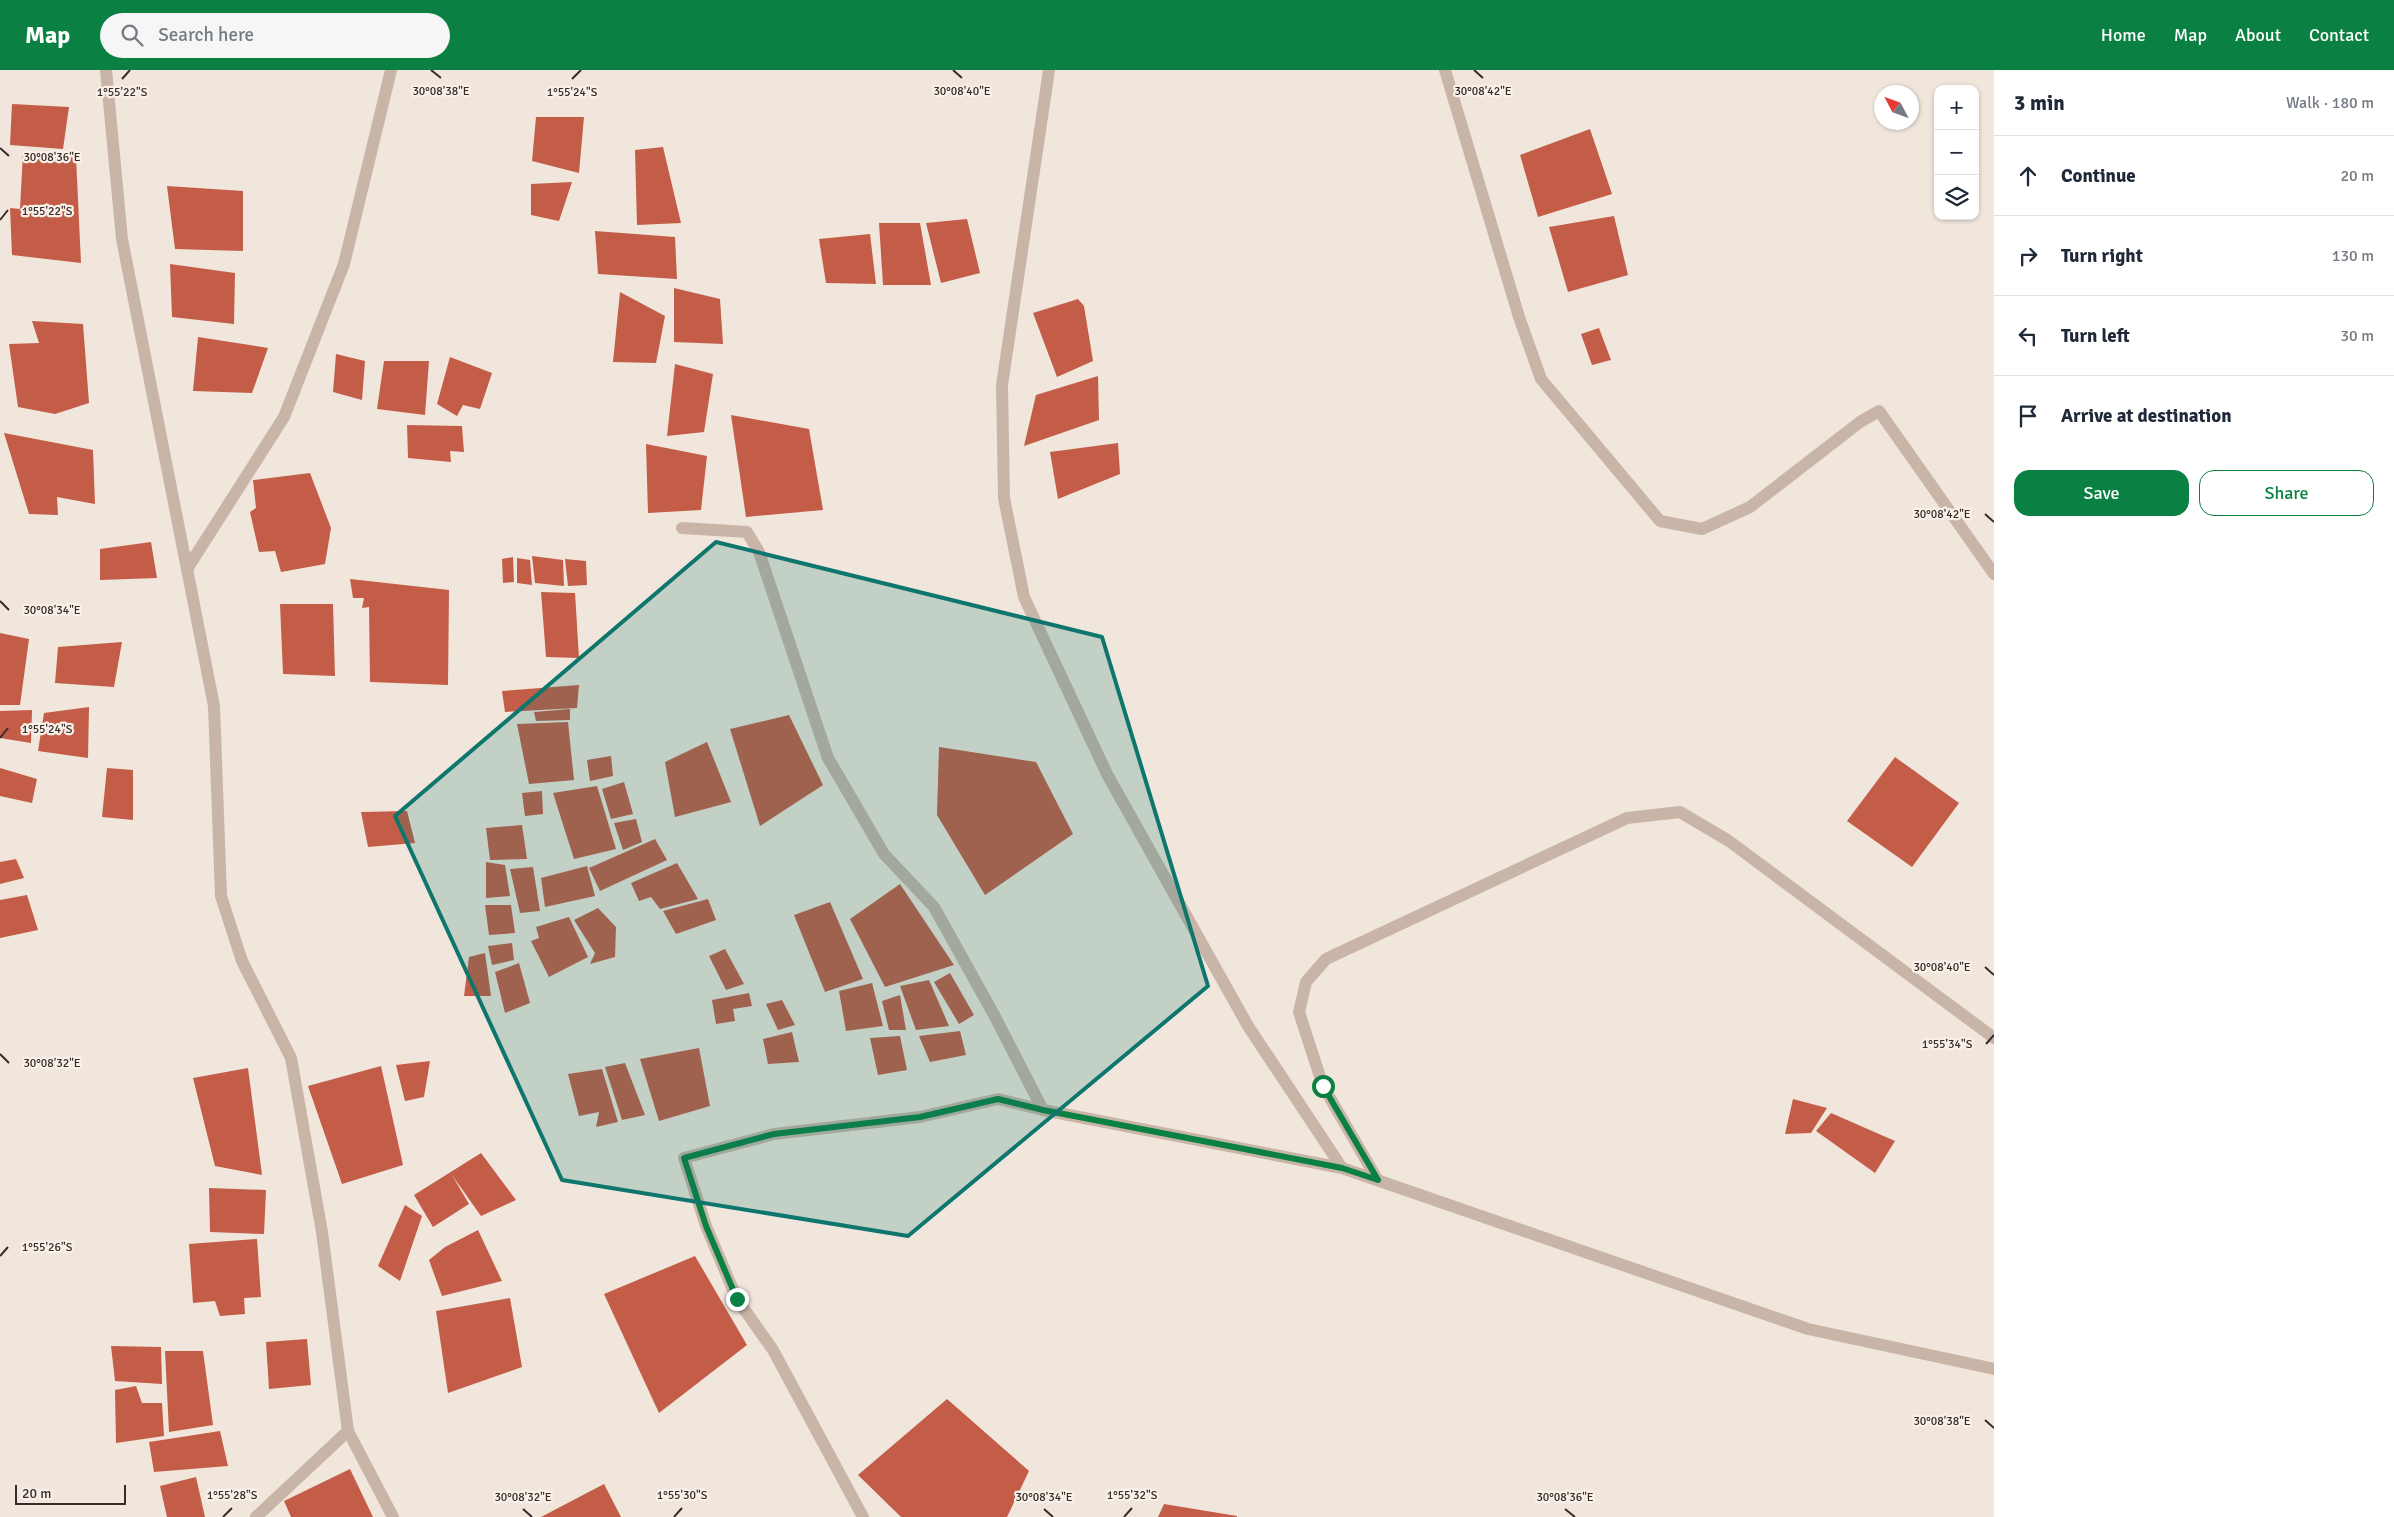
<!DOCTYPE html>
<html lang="en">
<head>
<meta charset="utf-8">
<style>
	:root { --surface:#fff; --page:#f6f6f7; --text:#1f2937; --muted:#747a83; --line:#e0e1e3; --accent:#0b8043 }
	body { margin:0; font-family:Signika,sans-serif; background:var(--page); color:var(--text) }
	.controls { position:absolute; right:15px; top:15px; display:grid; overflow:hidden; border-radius:10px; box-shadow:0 1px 4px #0004 }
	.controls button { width:45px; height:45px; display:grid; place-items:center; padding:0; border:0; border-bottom:1px solid var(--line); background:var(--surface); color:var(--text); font:25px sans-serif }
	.compass { position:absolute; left:1874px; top:15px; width:45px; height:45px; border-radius:50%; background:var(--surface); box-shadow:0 1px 4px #0004; rotate:311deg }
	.scale { position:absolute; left:15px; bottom:12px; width:111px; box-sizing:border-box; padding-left:5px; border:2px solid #362b28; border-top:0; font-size:14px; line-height:18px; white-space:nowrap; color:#362b28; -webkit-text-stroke:4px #f9f0e8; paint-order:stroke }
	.stop { position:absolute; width:15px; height:15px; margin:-11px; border:4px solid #0b8043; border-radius:50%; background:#fff }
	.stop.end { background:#0b8043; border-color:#fff; box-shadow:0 1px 5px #0008 }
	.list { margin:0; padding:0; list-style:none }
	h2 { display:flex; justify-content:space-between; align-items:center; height:65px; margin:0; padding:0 20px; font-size:21px }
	h2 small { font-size:16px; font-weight:400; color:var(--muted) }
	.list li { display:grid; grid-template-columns:32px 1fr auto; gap:15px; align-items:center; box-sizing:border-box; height:80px; padding:0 20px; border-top:1px solid var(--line) }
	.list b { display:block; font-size:19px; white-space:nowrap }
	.list em { font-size:16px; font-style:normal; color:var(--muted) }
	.actions { display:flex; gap:10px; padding:15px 20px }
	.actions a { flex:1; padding:11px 0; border:1px solid var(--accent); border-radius:15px; text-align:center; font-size:18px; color:var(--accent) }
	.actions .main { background:var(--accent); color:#fff }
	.icon { flex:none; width:28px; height:28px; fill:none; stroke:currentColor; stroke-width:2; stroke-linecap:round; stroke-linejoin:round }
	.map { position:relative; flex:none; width:1994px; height:1447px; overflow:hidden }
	header { display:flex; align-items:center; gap:30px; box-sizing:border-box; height:70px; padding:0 25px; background:var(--accent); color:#fff }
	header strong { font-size:24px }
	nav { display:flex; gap:28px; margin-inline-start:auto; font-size:18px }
	.search { width:350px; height:45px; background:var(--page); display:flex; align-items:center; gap:12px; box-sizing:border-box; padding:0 18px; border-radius:28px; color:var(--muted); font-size:19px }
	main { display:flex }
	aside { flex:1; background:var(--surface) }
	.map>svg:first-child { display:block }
</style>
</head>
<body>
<header>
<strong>Map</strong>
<div class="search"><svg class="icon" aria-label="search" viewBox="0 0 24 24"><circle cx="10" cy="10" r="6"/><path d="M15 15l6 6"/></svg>Search here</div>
<nav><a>Home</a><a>Map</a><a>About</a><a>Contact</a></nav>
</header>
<main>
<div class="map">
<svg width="1994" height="1447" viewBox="0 0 1994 1447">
	<rect width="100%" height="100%" fill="#f1e6dc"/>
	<g fill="#c35d48">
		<path d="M12 34 69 37 63 79 10 75Z"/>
		<path d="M536 47H584L579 103 532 91Z"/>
		<path d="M1590 59 1612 124 1538 147 1520 85Z"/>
		<path d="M663 77 681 153 637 155 635 80Z"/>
		<path d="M23 82 76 87 81 193 12 185 10 138 20 139Z"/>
		<path d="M572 112 559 151 531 145V114Z"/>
		<path d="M167 116 243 121V181L175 179Z"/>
		<path d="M1614 146 1628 205 1568 222 1549 157Z"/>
		<path d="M967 149 980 203 941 213 926 153Z"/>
		<path d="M879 153H920L931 215H883Z"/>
		<path d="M595 161 675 167 677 209 598 204Z"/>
		<path d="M870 164 876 214 826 213 819 169Z"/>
		<path d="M170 194 235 203 234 254 172 247Z"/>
		<path d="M674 218 720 229 723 274 674 272Z"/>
		<path d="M620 222 665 246 656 293 613 292Z"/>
		<path d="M1078 229 1084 236 1093 291 1057 307 1033 243Z"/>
		<path d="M32 251 83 254 89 333 55 344 18 337 9 274 39 273Z"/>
		<path d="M1599 258 1611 290 1592 295 1581 264Z"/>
		<path d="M198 267 268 278 252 323 193 321Z"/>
		<path d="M336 284 365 291 362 330 333 322Z"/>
		<path d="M450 287 492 303 480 339 463 335 457 346 437 334Z"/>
		<path d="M384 291H429L425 345 377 339Z"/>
		<path d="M675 294 713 304 704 362 667 366Z"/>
		<path d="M1098 306 1099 350 1024 376 1036 325Z"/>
		<path d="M731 345 809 359 823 440 746 447Z"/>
		<path d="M407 355 462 356 464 382 450 381 451 392 408 388Z"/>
		<path d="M4 363 93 380 95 434 57 427 58 445 29 444Z"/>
		<path d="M1118 373 1120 404 1058 429 1050 382Z"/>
		<path d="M646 374 707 386 701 440 648 443Z"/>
		<path d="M310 403 331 458 325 494 281 502 275 481 259 482 250 442 256 438 253 410Z"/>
		<path d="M151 472 157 508 100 510V479Z"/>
		<path d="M532 486 563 490 564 516 535 513Z"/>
		<path d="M513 487 514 512 503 513 502 489Z"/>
		<path d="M517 488 530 490 532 515 517 513Z"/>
		<path d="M565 489 586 491 587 515 568 516Z"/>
		<path d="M350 509 449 520 448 615 370 612 369 537 362 538 364 528H353Z"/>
		<path d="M541 522 575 523 579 588 546 587Z"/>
		<path d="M280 534H333L335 606 283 604Z"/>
		<path d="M0 563 29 569 20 635H0Z"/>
		<path d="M122 572 114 617 55 613 58 577Z"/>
		<path d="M579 615 577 638 505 642 502 621Z"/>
		<path d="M89 637 88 688 38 681 44 643Z"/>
		<path d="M570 639V650L536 651 534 642Z"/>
		<path d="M32 640 31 673 0 668V641Z"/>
		<path d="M789 645 823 715 760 756 730 659Z"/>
		<path d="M568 652 574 710 529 714 517 654Z"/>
		<path d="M707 672 731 732 675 747 665 692Z"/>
		<path d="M939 677 1036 692 1073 764 985 825 937 745Z"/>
		<path d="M611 686 613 706 590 711 587 690Z"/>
		<path d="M1895 687 1959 733 1912 797 1847 751Z"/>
		<path d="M0 698 37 709 32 733 0 726Z"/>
		<path d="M107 698 133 700V750L102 747Z"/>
		<path d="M624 712 633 744 611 749 602 719Z"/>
		<path d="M597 716 616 779 574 789 553 723Z"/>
		<path d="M542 721 543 744 525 746 522 723Z"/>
		<path d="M407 741 415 773 368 777 361 742Z"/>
		<path d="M636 749 642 772 623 780 614 753Z"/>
		<path d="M522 755 527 789 490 790 486 758Z"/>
		<path d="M655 769 667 790 600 821 589 798Z"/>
		<path d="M16 789 24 808 0 814V792Z"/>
		<path d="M486 792 505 795 510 826 486 828Z"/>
		<path d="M677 793 698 829 660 839 651 827 639 831 631 813Z"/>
		<path d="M587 796 595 826 545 837 541 808Z"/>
		<path d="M533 797 540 841 520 843 510 799Z"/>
		<path d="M900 814 954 895 885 917 850 849Z"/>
		<path d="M27 825 38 860 0 868V830Z"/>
		<path d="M708 829 716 850 676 864 663 841Z"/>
		<path d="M830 832 863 909 825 922 794 845Z"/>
		<path d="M485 835H511L515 863 489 865Z"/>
		<path d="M598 838 616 857 615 887 590 894 595 883 574 850Z"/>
		<path d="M569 847 588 887 549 907 531 871 539 868 536 857Z"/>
		<path d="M512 873 514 890 492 895 488 876Z"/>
		<path d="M725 879 744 914 726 920 709 886Z"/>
		<path d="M485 883 491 926H464L469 887Z"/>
		<path d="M519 893 530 933 505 943 495 902Z"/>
		<path d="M950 903 974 945 959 954 934 912Z"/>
		<path d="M929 910 949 956 916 960 900 916Z"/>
		<path d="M872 913 883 956 846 961 839 921Z"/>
		<path d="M749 923 752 936 733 939 735 951 716 954 712 930Z"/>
		<path d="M900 925 906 960H889L882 931Z"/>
		<path d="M782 930 795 955 778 960 766 934Z"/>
		<path d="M960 961 966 985 930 992 919 966Z"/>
		<path d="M792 962 799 992 768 994 763 969Z"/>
		<path d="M900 966 907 1000 878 1005 870 968Z"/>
		<path d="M699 978 710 1036 659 1051 640 989Z"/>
		<path d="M430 991 424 1027 405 1031 396 995Z"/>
		<path d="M625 993 645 1045 622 1050 605 997Z"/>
		<path d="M381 996 403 1095 342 1114 308 1016Z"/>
		<path d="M248 998 262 1105 215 1096 193 1008Z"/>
		<path d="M602 999 618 1052 596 1057 599 1042 579 1046 568 1004Z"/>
		<path d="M1793 1029 1827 1038 1811 1063 1785 1064Z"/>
		<path d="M1831 1043 1895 1071 1875 1103 1816 1061Z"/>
		<path d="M481 1083 516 1130 481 1146 452 1105 469 1134 433 1157 414 1125Z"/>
		<path d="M209 1118 266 1120 264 1164 210 1162Z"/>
		<path d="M405 1135 422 1146 400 1211 378 1196Z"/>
		<path d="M478 1160 502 1211 442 1226 429 1190 445 1177Z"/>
		<path d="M257 1169 261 1227 244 1228 245 1244 220 1246 215 1231 193 1233 189 1174Z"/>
		<path d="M695 1186 747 1275 659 1343 604 1224Z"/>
		<path d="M510 1228 522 1297 448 1323 436 1241Z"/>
		<path d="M307 1269 311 1315 269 1319 266 1272Z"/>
		<path d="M111 1276 161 1277 162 1314 115 1311Z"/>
		<path d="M165 1281H203L213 1355 169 1362Z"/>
		<path d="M136 1316 142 1333H162L164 1366 116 1373 115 1320Z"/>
		<path d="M947 1329 1029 1401 1007 1447H901L858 1405Z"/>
		<path d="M220 1361 228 1396 154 1402 149 1372Z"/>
		<path d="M350 1399 373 1447H291L284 1431Z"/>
		<path d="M196 1407 205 1447H167L160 1416Z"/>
		<path d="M604 1414 621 1447H541Z"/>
		<path d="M1164 1434 1237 1446V1447H1158Z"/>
	</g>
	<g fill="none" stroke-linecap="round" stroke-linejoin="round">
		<g stroke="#c9b5a8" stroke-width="12">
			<path d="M106 0 122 169 214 636 221 826 242 891 291 988 322 1162 348 1361 393 1447"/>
			<path d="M1049 0 1002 315 1004 428 1024 527 1107 704 1248 956 1342 1098"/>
			<path d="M1445 0 1519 247 1541 309 1660 451 1702 459 1750 437 1860 352 1879 341 1994 504"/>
			<path d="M682 458 747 462 759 482 828 688 884 784 934 837 993 943 1043 1040"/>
			<path d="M187 499 284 347 344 194 391 0"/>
			<path d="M1377 1109 1323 1016 1299 942 1306 912 1326 889 1627 748 1680 742 1729 771 1994 968"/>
			<path d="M256 1447 348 1361"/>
			<path d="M863 1447 773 1280 737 1229 706 1156 684 1088 774 1064 920 1047 998 1029 1043 1040 1342 1098 1808 1259 1994 1299"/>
		</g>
	</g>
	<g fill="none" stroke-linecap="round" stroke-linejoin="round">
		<path stroke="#0b8043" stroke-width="6" d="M737 1229 706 1156 684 1088 774 1064 920 1047 998 1029 1043 1040 1342 1098 1378 1110 1323 1016"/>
	</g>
	<path fill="#0f766e" fill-opacity="0.2" stroke="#0f766e" stroke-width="4" stroke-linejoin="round" d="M716 472 1102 567 1208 916 908 1166 562 1110 395 746Z"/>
	<path fill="none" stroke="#362b28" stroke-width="2" d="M431 0 441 8M953 0 962 8M1474 0 1483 8M122 9 130 0M572 9 581 0M0 78 9 86M0 150 8 140M1985 444 1994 452M0 531 9 540M0 668 8 658M1985 897 1994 905M1986 974 1994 965M0 984 9 993M0 1186 8 1177M1985 1350 1994 1358M523 1439 532 1447M1044 1439 1053 1447M1565 1439 1575 1447M223 1447 232 1438M674 1447 682 1438M1124 1447 1132 1438"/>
	<g font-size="12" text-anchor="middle" fill="#362b28" stroke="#f9f0e8" stroke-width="4.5" stroke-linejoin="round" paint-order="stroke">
		<text x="441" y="25">30°08'38"E</text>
		<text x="962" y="25">30°08'40"E</text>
		<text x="1483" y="25">30°08'42"E</text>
		<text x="122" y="26">1°55'22"S</text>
		<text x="572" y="26">1°55'24"S</text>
		<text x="52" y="91">30°08'36"E</text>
		<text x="47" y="145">1°55'22"S</text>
		<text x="1942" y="448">30°08'42"E</text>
		<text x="52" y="544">30°08'34"E</text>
		<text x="47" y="663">1°55'24"S</text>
		<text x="1942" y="901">30°08'40"E</text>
		<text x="1947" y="978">1°55'34"S</text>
		<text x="52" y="997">30°08'32"E</text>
		<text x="47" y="1181">1°55'26"S</text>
		<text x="1942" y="1355">30°08'38"E</text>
		<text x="232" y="1429">1°55'28"S</text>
		<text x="682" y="1429">1°55'30"S</text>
		<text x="1132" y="1429">1°55'32"S</text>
		<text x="523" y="1431">30°08'32"E</text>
		<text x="1044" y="1431">30°08'34"E</text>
		<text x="1565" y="1431">30°08'36"E</text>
	</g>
</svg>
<div class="controls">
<button>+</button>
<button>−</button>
<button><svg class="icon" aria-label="layers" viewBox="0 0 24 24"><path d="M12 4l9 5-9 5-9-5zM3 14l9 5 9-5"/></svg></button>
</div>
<svg class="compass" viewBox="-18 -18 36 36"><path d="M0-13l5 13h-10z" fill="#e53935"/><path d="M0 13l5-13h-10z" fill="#747a83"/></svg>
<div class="scale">20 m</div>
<div class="stop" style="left:1323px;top:1016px"></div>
<div class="stop end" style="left:737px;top:1229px"></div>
</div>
<aside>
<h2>3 min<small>Walk · 180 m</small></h2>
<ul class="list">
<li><svg class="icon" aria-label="ahead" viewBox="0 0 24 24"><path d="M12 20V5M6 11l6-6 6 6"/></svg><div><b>Continue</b></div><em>20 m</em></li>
<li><svg class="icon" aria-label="right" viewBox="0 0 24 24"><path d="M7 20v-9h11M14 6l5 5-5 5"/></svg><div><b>Turn right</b></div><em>130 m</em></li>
<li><svg class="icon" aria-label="left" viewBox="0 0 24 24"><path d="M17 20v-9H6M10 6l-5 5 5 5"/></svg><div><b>Turn left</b></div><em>30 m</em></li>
<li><svg class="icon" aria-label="arrive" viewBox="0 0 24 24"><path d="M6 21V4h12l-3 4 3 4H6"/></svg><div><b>Arrive at destination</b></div></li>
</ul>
<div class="actions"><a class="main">Save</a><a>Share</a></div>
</aside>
</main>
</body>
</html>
